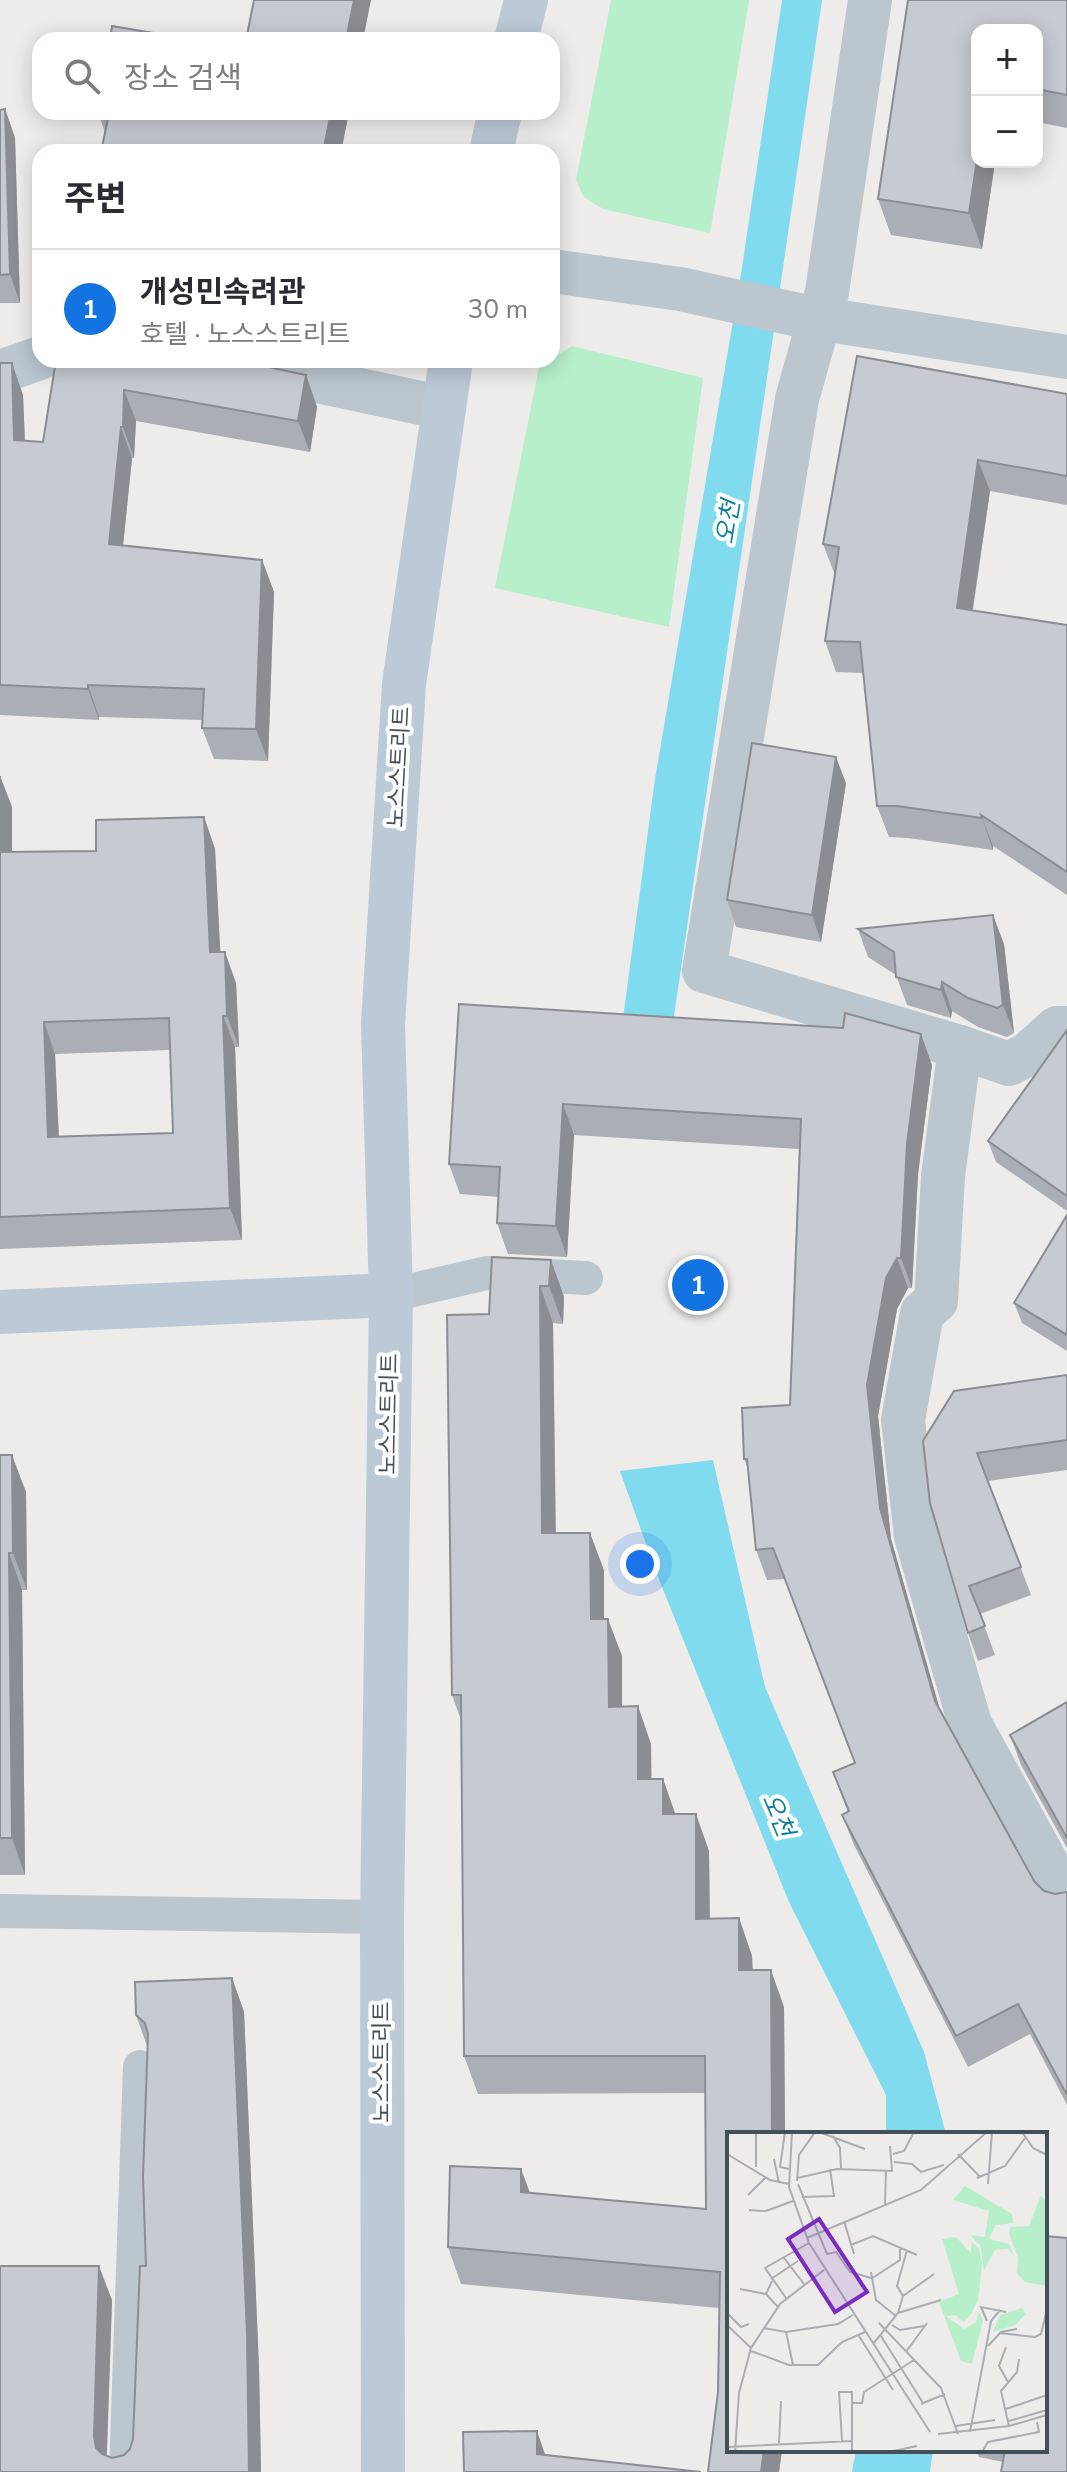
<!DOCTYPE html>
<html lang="ko">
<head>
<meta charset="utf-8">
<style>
	:root { --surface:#fff; --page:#f7f7f7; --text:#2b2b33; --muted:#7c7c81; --line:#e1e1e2; --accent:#1273e1 }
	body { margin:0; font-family:"Nunito Sans","Noto Sans KR",sans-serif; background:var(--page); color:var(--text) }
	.controls { position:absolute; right:24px; top:24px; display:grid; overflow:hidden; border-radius:16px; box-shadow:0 4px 20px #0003 }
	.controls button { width:72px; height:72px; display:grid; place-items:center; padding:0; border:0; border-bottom:2px solid var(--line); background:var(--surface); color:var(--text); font:40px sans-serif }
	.you { position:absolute; left:640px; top:1564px; width:28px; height:28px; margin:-20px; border:6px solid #fff; border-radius:50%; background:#1a73e8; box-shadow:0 0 0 12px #1a73e833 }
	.badge { display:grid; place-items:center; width:52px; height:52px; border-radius:50%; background:var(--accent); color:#fff; font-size:26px; font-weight:700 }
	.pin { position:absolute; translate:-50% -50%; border:4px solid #fff; box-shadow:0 2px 8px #0006 }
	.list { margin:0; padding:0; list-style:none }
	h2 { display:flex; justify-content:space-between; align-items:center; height:104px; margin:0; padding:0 32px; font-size:34px }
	h2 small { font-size:26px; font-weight:400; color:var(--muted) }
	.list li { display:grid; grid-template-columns:52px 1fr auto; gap:24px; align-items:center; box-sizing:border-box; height:120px; padding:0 32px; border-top:2px solid var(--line) }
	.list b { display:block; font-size:30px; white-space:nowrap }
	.list p { margin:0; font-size:26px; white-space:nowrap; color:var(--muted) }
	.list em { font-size:26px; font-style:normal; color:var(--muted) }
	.icon { flex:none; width:44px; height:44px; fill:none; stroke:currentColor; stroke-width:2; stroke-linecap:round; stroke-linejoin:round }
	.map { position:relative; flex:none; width:1067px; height:2472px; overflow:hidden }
	.search { position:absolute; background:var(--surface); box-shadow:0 4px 20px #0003; left:32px; top:32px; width:528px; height:88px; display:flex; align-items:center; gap:20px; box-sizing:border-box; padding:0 28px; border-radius:24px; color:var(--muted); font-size:30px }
	.panel { position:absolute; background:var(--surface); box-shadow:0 4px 20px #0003; left:32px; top:144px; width:528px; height:224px; border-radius:24px }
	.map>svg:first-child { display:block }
</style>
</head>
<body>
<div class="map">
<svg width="1067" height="2472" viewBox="0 0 1067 2472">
	<rect width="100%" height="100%" fill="#eeebeb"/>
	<g fill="#b6efca">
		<path d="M611 0H749L710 233 603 209 584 197 576 180Z"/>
		<path d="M572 346 703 378 669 627 495 588 539 367Z"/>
	</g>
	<g fill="#81dbee">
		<path d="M782 0H822L671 1037 621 1033 655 779 741 274Z"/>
		<path d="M713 1460 765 1687 924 2052 946 2134H886V2095L789 1902 656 1572 620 1471Z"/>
		<path d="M856 2450H933L930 2472H852Z"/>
	</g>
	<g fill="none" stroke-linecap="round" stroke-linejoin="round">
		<g stroke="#bbc6cf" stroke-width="34">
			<path d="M391 1295 487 1273 586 1278"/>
			<path d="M0 1911 382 1917"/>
			<path d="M126 2472 140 2067"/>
		</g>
		<g stroke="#bbc6cf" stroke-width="44">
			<path d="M870 0 827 292 797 399 704 971 960 1047 943 1176 936 1301 922 1313 903 1420 916 1536 970 1724 1067 1900"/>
			<path d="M552 271 680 289 803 316 1067 357"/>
			<path d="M219 360 444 408"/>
			<path d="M0 372 40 358"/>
			<path d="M960 1047 1009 1064 1028 1054 1057 1028H1067"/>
		</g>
		<g stroke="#bcc9d6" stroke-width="44">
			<path d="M516 40 526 0"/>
			<path d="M491 152 500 112"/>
			<path d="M0 1312 391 1295"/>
			<path d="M383 2472 382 1917 391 1295 383 1024 404 684 451 360"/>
		</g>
	</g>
	<g fill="#abaeb4" fill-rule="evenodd">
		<path d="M908 0H1067V128L1037 122V30H977V162H995L982 249 891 235 878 199Z"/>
		<path d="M5 109 15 138 20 303H0V110Z"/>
		<path d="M98 112H349L341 152 105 133Z"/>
		<path d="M56 360 306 375 317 407 310 452 136 421 134 458H132L123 545 262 560 274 592 268 761 214 759 202 728 203 720 99 717V720L0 715V363L23 395 25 441 43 442Z"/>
		<path d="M1067 394V505L990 491 973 610 1067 625V895L993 846V850L908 838 889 837 877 806 863 673 836 672 825 641 835 575 823 544Z"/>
		<path d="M0 776 12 807V852L96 851 204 817 215 849 220 952 236 983 239 1047H235L242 1240 0 1249ZM170 1050 173 1133 59 1136 55 1054Z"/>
		<path d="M846 783 821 942 736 927 727 900Z"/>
		<path d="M858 929 1004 944 1014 1033 1007 1037 978 1027 952 1011 951 1018 907 1005 896 975 868 957Z"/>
		<path d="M459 1004 932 1065 918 1174 912 1288H908L897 1309 878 1416 891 1539 940 1710 1034 1881 1044 1891 1055 1894 1067 1892V2105L1030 2034 968 2067 854 1845 842 1815 848 1812 833 1772 855 1763 785 1579 767 1580 756 1550 748 1468 744 1459 790 1405 799 1149 574 1135 567 1257 508 1254 497 1223 499 1197 460 1194 449 1164Z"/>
		<path d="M1067 1030V1211L996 1162 988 1141Z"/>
		<path d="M1067 1215V1351L1022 1323 1014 1303Z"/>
		<path d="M551 1260 564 1297 563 1324 553 1323 556 1533 604 1570V1619L622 1656V1707L651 1744V1779H663L675 1814 709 1851 710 1918H739L752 1956 753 1970 784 2007 785 2134H729V2450H782L779 2472H708L718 2392 719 2308 461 2284 448 2247 530 2193 706 2209 705 2093 478 2094 464 2056 461 1720 452 1695 489 1314Z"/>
		<path d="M1067 1375V1470L988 1481 1031 1595 980 1614 995 1655 978 1661 968 1633 923 1441Z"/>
		<path d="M0 1455 26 1492 27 1590H22L25 1875H0Z"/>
		<path d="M1067 1702V1848L1021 1765 1010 1735Z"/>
		<path d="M232 1978 244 2012 259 2368 261 2472H0L112 2300 107 2456 112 2458 124 2455 130 2449 133 2439 146 2266 147 2046 136 2015Z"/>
		<path d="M976 2450H1045L1003 2462 979 2457Z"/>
	</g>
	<g fill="#8b8d92">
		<path d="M354 0H371L363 40H346Z"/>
		<path d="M5 109 15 138 20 303 10 274Z"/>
		<path d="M331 112H349L341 152H323Z"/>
		<path d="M977 162H995L982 249 969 213Z"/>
		<path d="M12 363 23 395 26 471 14 440Z"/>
		<path d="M306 375 317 407 310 452 298 421Z"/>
		<path d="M124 390 136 421 134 458 123 427Z"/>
		<path d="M121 427 132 458 120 575 109 544Z"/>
		<path d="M978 460 990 491 968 639 957 608Z"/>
		<path d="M262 560 274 592 268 761 256 729Z"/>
		<path d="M88 685 99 717V720L88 689Z"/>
		<path d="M836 757 846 783 821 942 812 915Z"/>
		<path d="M0 776 12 807V883L1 852Z"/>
		<path d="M981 815 993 846V850L982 818Z"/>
		<path d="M204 817 215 849 222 984 210 952Z"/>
		<path d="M993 915 1004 944 1014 1033 1003 1005Z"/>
		<path d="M225 952 236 983 239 1047 227 1016Z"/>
		<path d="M942 982 952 1011 951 1018 941 990Z"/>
		<path d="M223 1016 235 1047 242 1240 230 1208Z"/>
		<path d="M44 1022 55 1054 60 1168 48 1137Z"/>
		<path d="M921 1034 932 1065 918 1174 912 1288 901 1258 907 1144Z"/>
		<path d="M563 1104 574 1135 567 1257 556 1226Z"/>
		<path d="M897 1258 908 1288 897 1309 878 1416 891 1539 946 1731 935 1701 880 1508 867 1385 886 1278Z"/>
		<path d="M551 1260 564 1297 563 1324 549 1286Z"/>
		<path d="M540 1286 553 1323 556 1571 542 1533Z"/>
		<path d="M12 1455 26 1492 27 1590 13 1553Z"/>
		<path d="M590 1533 604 1570V1656L591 1619Z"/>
		<path d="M9 1553 22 1590 25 1875 12 1838Z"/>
		<path d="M608 1619 622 1656V1744L609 1707Z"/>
		<path d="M638 1706 651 1744 652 1816 638 1779Z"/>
		<path d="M663 1779 676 1816 663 1814Z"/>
		<path d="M696 1814 709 1851 710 1956 696 1919Z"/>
		<path d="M739 1918 752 1956 753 2007 739 1970Z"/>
		<path d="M771 1970 784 2007 785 2134H772Z"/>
		<path d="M232 1978 244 2012 259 2368 261 2472H249Z"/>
		<path d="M521 2169 535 2206 521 2192Z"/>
		<path d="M99 2266 112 2300 106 2472 96 2448 94 2437Z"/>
		<path d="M537 2431 550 2469 537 2454Z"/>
		<path d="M764 2450H782L779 2472H761Z"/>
	</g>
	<g fill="#c7cad1" stroke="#8b8d92" stroke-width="2" fill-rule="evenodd">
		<path d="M254 0H354L346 40H246Z"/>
		<path d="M908 0H1067V95L1037 89V30H977V160L969 213 878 199Z"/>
		<path d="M112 26 195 40H110Z"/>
		<path d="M5 109 10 274 0 275V110Z"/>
		<path d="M98 112H331L323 152H101L109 114Z"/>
		<path d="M857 356 1067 394V476L978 460 957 608 1067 625V872L981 815 982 818 897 806H877L860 642 825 641 839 547 823 544Z"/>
		<path d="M56 360H235L306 375 298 421 124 390 123 427H121L109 544 262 560 256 729 202 728 204 689 88 685V689L0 685V363H12L14 440 43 442Z"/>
		<path d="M752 743 836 757 812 915 727 900Z"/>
		<path d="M0 776 1 852 96 851V820L204 817 210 952H225L227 1016H223L230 1208 0 1217ZM169 1018 173 1133 48 1137 44 1022Z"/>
		<path d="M993 915 1003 1005 997 1008 968 998 942 982 941 990 896 977 894 952 858 929Z"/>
		<path d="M459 1004 843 1028 845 1013 921 1034 907 1144 901 1258H897L886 1278 867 1385 880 1508 935 1701 1034 1881 1044 1891 1055 1894 1067 1892V2095L1018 2004 956 2036 842 1815 849 1811 833 1772 855 1763 773 1548 756 1550 747 1459H744L742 1408 790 1405 801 1119 563 1104 556 1226 497 1223 500 1167 449 1164Z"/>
		<path d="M1067 1030V1196L988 1141Z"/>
		<path d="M1067 1215V1335L1014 1303Z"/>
		<path d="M492 1257 551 1260 549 1286H540L542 1533H590L591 1619H608L609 1707 638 1706V1779H663V1814H696V1919L739 1918V1970H771L772 2134H729V2450H764L761 2472H708L718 2392 720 2272 448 2247 450 2166 521 2169V2192L706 2209 705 2056H464L461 1695H452L447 1315 489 1314Z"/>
		<path d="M1067 1375V1440L977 1453 1021 1567 969 1586 985 1626 968 1633 930 1503 923 1441 954 1391Z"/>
		<path d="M0 1455H12L13 1553H9L12 1838H0Z"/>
		<path d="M1067 1702V1838L1010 1735Z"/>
		<path d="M232 1978 247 2334 249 2472H0V2266H99L94 2437 96 2448 102 2454 112 2458 124 2455 130 2449 133 2439 140 2266H146L143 2177 148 2034 145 2023 136 2015 135 1982Z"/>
		<path d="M1045 2236 1067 2238V2472H1001L1005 2450H1045Z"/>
		<path d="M537 2431V2454L701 2472H464L463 2432Z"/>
	</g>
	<g text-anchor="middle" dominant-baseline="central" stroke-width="8" stroke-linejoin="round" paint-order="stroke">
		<g font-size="22" fill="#434f59" stroke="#fff">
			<text transform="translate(399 767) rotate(-87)">노스스트리트</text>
			<text transform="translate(389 1414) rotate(-89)">노스스트리트</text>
			<text transform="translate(382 2062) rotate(-90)">노스스트리트</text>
		</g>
		<g font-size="24" font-style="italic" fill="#088099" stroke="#fff">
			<text transform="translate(728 522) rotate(-81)">오천</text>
			<text transform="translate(778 1815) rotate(67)">오천</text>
		</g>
	</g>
	<g transform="translate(727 2132)">
		<rect width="320" height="320" fill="#eeebeb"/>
		<path d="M238 54 285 82 286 91 269 93 262 107 282 112 287 124 281 117 268 118 257 138 253 113 243 103 258 105 262 79 226 68ZM314 63 320 71V154L298 150 290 141 291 126 282 101 284 95 302 94ZM229 105 244 121 245 110 252 116 255 132 251 168 244 182 237 190 228 183 219 184 237 197 249 190 252 180 256 189 245 232 234 229 212 170 232 162 215 107ZM295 176 299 182 288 193 266 200 273 183Z" fill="#b6efca"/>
		<path fill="none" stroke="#aaadb1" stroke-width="2" d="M29 0V35M58 0 53 35 62 37M65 0 62 55 82 111 203 300M92 0 138 17M295 0 306 16 320 23M106 4 113 16 114 36M0 22 43 48 62 52M166 22 177 19 187 0M231 22 253 45M47 27 52 51M167 30 185 32 194 40 217 33M70 46 110 37 165 39 163 14M250 46 278 34 298 6M70 49 72 23 88 0M71 52 100 122 109 120 123 140 144 146M261 52 265 0M21 63 39 45M75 65 107 64 103 37M158 73 159 39M22 78 39 79 66 69M117 89 127 122M80 106 194 58 260 0M124 113 146 104 190 123M57 126 77 152M144 140 149 168 169 184M44 147 71 129M144 147 173 128V115M45 149 39 162 51 175M13 157 39 162M176 164 207 142M59 166 38 136 82 111M171 181 214 168M1 182 14 195 22 192M260 189 254 175 279 180M152 191 214 256 231 302M0 193 24 216M165 193 173 198 197 194M36 196 59 200 111 192 126 183M59 200 66 233M272 201 308 205 314 202 320 177M132 204 166 258M154 204 196 271M146 212 171 181 176 164 170 154 180 118M261 214 274 200 290 197M279 215 272 234 281 250M24 219 62 233H91L115 210 138 200M179 220 200 191M126 271H135L137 260 187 228M194 272 218 262M279 277 320 263M282 289 320 278M229 294 268 288M282 294 274 259 290 240 292 227M243 300 264 189 273 178M211 302 282 294 320 283M115 309 112 260H125V320M52 311 54 269M0 315 125 309M8 320 12 261 24 216 53 172 97 138M162 320 190 314M255 320 261 310 312 300 310 290"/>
		<path fill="#7b2cbf" fill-opacity="0.15" stroke="#7b2cbf" stroke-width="4" d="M92 87 140 160 108 180 61 107Z"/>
		<rect width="320" height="320" fill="none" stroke="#434f59" stroke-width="4"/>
	</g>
</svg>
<div class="controls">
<button>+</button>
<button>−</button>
</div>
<div class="you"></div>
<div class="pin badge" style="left:698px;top:1285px">1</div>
<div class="search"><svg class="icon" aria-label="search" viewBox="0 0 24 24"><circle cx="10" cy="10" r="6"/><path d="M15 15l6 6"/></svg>장소 검색</div>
<section class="panel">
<h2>주변<small></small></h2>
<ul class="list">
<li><span class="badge">1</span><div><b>개성민속려관</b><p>호텔 · 노스스트리트</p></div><em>30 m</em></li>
</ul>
</section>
</div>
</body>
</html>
